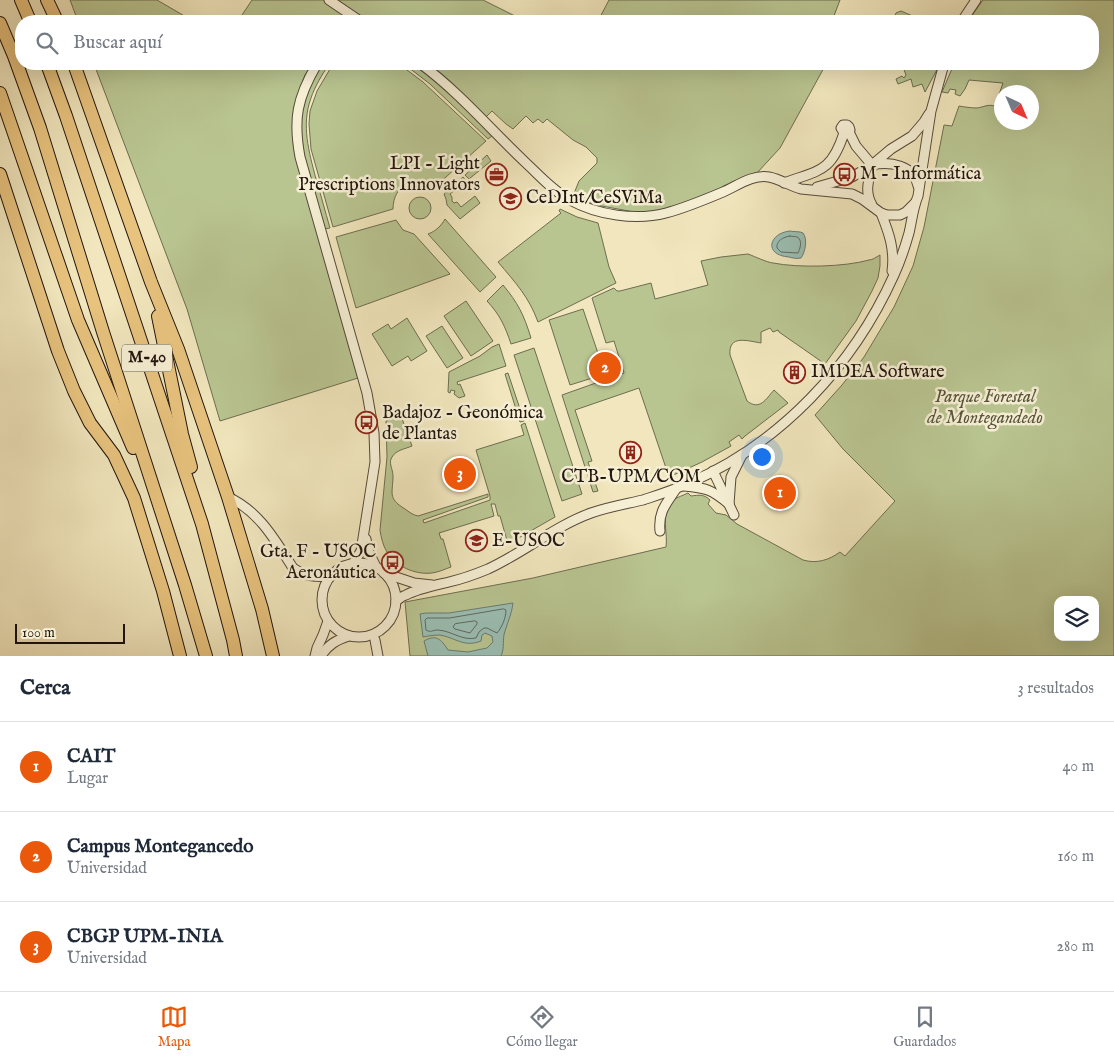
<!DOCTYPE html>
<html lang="es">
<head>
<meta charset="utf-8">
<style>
	:root { --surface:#fff; --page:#f2f2f3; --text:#1f2937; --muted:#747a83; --line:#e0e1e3; --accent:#ea580c }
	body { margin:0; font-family:"IM FELL English",serif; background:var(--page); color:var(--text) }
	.controls { position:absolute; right:15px; bottom:15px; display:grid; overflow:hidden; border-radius:10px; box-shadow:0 5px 20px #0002 }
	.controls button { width:45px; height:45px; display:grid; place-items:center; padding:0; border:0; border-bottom:1px solid var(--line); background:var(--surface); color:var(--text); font:25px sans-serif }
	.compass { position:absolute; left:994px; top:85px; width:45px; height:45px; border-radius:50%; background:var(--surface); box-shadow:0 5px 20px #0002; rotate:136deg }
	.scale { position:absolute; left:15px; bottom:12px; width:110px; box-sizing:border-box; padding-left:5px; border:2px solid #21150e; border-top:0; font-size:14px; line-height:18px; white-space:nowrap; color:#21150e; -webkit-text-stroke:4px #f6efd4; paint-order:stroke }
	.you { position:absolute; left:761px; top:456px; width:18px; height:18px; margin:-12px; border:4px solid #fff; border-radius:50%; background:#1a73e8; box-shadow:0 0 0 8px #1a73e833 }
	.badge { display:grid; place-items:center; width:32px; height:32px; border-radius:50%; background:var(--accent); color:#fff; font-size:16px; font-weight:700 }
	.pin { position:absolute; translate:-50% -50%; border:2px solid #fff; box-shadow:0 1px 5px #0006 }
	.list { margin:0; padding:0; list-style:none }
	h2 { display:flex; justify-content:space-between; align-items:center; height:65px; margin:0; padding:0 20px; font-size:21px }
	h2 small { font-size:16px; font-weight:400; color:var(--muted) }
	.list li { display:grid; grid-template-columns:32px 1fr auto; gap:15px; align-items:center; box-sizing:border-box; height:90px; padding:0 20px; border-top:1px solid var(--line) }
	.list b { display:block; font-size:19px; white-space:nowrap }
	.list p { margin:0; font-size:16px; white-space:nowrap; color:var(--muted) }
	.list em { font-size:16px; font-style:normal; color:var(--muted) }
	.icon { flex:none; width:28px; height:28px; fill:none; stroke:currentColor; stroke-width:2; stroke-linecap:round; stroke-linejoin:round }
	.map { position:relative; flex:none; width:1114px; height:656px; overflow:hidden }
	.search { position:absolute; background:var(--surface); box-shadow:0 5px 20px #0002; left:15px; right:15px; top:15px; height:55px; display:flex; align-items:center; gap:12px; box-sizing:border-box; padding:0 18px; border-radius:20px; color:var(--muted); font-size:19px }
	.sheet { height:335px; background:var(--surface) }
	nav { display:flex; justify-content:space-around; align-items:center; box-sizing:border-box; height:70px; border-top:1px solid var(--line); background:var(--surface); font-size:14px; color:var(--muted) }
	nav a { display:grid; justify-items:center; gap:2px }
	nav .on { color:var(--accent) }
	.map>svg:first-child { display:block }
</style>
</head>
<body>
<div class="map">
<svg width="1114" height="656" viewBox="0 0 1114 656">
	<rect width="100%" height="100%" fill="#f1e6bd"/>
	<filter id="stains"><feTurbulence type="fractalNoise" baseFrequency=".004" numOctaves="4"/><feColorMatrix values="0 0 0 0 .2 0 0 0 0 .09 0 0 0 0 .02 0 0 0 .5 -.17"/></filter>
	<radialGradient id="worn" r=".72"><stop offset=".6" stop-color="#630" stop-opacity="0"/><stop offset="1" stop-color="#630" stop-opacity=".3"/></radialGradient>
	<g fill="#b9c591" stroke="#6d6d50" fill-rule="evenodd">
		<path d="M70 0H157L193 21H78Z"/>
		<path d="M252 0H483L525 21H369L349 8 340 21H238Z"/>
		<path d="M609 0H840L832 21H598Z"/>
		<path d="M983 0H1114V656H410L405 602 533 578 666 547C668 534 661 515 670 503 674 498 682 496 688 493L691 496C699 495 704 494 710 500L708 504 716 513 726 515 737 524 803 560C817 564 829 560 840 552L845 556 895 501 843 449 815 415 842 385 864 357 894 307 913 266 924 227 944 125 952 126 959 106C965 107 971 108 977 108 984 107 988 104 995 106L1003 83 969 80 965 89 960 96 955 94 956 90 950 89 948 93 942 92 954 64H1093V21H971L973 14ZM1002 92H1032V122H1002ZM1058 600H1095V637H1058Z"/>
		<path d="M901 11 924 21H893L896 13Z"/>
		<path d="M94 64H313L305 75 299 91 295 107 308 197 326 265 358 378 220 421 187 309Z"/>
		<path d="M322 64H329C322 75 315 86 311 98 301 125 309 152 316 179 321 195 325 211 330 228L324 229 302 150 300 120 307 90Z"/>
		<path d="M333 64H399L423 82 486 141 436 186C415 173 393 185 393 209L333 227 311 149 309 124 310 111 317 91Z"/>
		<path d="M404 64H414L439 83 492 136 488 139 430 84Z"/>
		<path d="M427 64H826L780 148 757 173 714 192 695 199 659 211 640 213 596 205 573 196 579 181 597 163V158L586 147 573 140 547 119 543 123 538 119 533 123 526 116 513 129 506 124 492 111 486 117 441 74Z"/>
		<path d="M905 64H940L925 92 922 84 913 87 911 79 898 84 896 79 902 76 904 78 906 75 903 67Z"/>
		<path d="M487 155 491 161 469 179 465 175Z"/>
		<path d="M463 177 466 181 450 194 452 197V201L454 203 457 202 461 207 475 196 480 203 460 219 447 205 446 199 444 194Z"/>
		<circle cx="420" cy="208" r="11"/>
		<path d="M560 209 577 217 598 223 609 267 616 283 538 322C529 297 515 282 498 262L561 213 559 211Z"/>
		<path d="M445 219 496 277 480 292 428 234C436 231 441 226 445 219Z"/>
		<path d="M396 220 403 230 414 234 450 274 356 308 336 237Z"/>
		<path d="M748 254C756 257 766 262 773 263 799 268 844 267 869 260 873 260 876 257 880 255V266L878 278 872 291 856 321 825 364 779 332 778 330 773 332 770 328 761 332V343C748 341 728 334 730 355L747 401C760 411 766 399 774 390L788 403 745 436 742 439 739 435 729 442 731 446 702 462 669 477 639 388 575 410 592 461 588 462 598 491 593 492 562 395 624 373 614 341 606 343 592 298 614 288 617 291H620L651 283 655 299 708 285 701 261 721 257Z"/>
		<path d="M503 285C518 303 524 315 531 338L511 344C505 326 500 315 487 301Z"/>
		<path d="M466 301 493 341 471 356 444 316Z"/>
		<path d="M583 309 605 374 570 385 549 320Z"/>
		<path d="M407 318 427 351 411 361 408 356 392 366 372 334 388 324 391 329Z"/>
		<path d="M442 326 463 358 447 368 426 336Z"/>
		<path d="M499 344 506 366 457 382 458 385 460 384 465 396 459 398 454 394 455 391 451 390 450 393 448 392 449 372 480 356 492 347Z"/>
		<path d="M534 348 582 494 562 501 514 355Z"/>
		<path d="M508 373 524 421 520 422 505 374Z"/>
		<path d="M401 416 412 446C405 449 396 450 392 457 388 463 393 469 393 476 393 493 387 498 405 509 409 512 413 515 418 516L488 494V497L423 520 424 523 490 500V496L476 450 524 435 521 425 525 423 555 517 508 544 500 516H498L495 504H491L494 516 439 533 441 539H443L451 567C445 569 439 572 432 573 416 575 396 567 387 552 383 546 381 537 380 530L387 457 386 421Z"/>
	</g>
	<g fill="#9bbfb4" stroke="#6a7b72">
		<path d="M790 231C793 232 800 231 803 233 808 239 805 253 801 258 796 259 793 258 789 257 763 255 769 233 790 231Z"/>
		<path d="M513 603C512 613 508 621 505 631 502 639 505 648 501 656H428L424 641C436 634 441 639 448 650L468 652 487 648 493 642 492 636 485 633 482 635 481 641C463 648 455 637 439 635 434 635 428 636 423 637L420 614 426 613H449Z"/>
	</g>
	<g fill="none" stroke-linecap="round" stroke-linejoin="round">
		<g stroke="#5e6a61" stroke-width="1">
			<path d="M790 236C792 237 795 236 797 237 803 240 800 249 798 253L781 252 777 248C776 241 783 237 790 236Z"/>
			<path d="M504 609 506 610C506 618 502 627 497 633L487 628H484L479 632 476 638C462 641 452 631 438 630 432 630 431 633 426 630L425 620 427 618H449Z"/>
			<path d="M475 621 477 622V624L470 633 455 629 453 627 455 624Z"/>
		</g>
		<defs>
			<g id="minor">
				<path d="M329 0 360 21"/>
				<path d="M962 21 976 0"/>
				<path d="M317 64C297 98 293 119 300 157L367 393 374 433 375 462 361 551 353 564"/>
				<path d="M421 64C460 93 491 130 526 163 540 176 553 191 570 200 597 215 636 221 666 213 685 208 704 200 723 192 737 186 753 174 769 177 780 179 790 186 801 189L852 194 862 199 881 213 887 215H900L906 212 915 203"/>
				<path d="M849 132 856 146 872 165"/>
				<path d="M872 165C890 161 914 165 918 186"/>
				<path d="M784 183C819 170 831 173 844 133L841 128 843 125H847L849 127 850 130 847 133H844"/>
				<path d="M817 187 852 177 872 165 891 149 912 136 924 122 929 114"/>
				<path d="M872 205C864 191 869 180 872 165"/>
				<path d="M881 213C889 233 895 250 892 271"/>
				<path d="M713 471 734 515"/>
				<path d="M684 486C706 488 711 489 729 504"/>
				<path d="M228 497C259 511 275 540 293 568 306 577 316 577 331 576"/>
				<path d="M729 504 731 477 742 455"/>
				<path d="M660 531C658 512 666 504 676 489"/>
				<path d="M366 539 368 550 376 567"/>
				<circle cx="359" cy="600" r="37"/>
				<path d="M384 573 414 583 432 585"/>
				<path d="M396 601C399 599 402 596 406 595 417 589 437 585 449 582 462 579 476 574 488 569 523 553 555 526 591 513 608 507 626 504 643 500 658 495 674 490 689 483 781 443 853 366 894 275 900 262 905 247 909 233 912 220 913 208 918 196L931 111 944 64"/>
				<path d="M375 640 378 656"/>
				<path d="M315 656 317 648 323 635 328 621"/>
				<path d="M321 656C328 645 336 640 349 636"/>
			</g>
			<g id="highway">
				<path d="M21 0 30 21"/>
				<path d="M47 0 57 21"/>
				<path d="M0 23 14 56 40 128 103 332 185 585 206 656"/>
				<path d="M47 64 66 116 202 524 233 640 236 656"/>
				<path d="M74 64 151 282 178 349 228 497 262 609 273 656"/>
				<path d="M0 93 78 320 133 448"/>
				<path d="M0 174 58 351 74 391 90 423 114 455 134 498 163 591 180 656"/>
				<path d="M158 316 182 434 191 467"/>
			</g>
		</defs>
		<use href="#minor" stroke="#55493a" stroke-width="11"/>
		<use href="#highway" stroke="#21150e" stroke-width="14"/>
		<use href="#minor" stroke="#f6efd4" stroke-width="9"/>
		<use href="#highway" stroke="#e8c37e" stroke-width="12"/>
	</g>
	<defs>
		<symbol id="office-ring" viewBox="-11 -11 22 22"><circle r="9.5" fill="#f6efd4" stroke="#8f2418" stroke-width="1.5"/><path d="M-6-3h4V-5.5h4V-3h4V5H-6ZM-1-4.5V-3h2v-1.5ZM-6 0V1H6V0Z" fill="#8f2418"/></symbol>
		<symbol id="bus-ring" viewBox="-11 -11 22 22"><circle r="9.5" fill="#f6efd4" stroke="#8f2418" stroke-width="1.5"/><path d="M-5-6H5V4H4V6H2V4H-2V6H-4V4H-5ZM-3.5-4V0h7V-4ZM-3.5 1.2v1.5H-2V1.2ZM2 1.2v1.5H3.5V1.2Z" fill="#8f2418"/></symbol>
		<symbol id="university-ring" viewBox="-11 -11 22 22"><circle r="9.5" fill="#f6efd4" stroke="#8f2418" stroke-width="1.5"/><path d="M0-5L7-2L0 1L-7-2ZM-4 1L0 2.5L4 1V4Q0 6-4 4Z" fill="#8f2418"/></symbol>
		<symbol id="building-ring" viewBox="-11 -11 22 22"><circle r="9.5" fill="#f6efd4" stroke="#8f2418" stroke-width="1.5"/><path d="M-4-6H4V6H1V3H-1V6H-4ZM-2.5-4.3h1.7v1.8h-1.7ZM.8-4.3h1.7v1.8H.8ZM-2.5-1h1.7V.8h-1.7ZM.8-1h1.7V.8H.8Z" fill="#8f2418"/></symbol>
	</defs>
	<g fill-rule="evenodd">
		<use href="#office-ring" x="484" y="162" width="25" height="25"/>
		<use href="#bus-ring" x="832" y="162" width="25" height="25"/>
		<use href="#university-ring" x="498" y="186" width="25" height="25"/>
		<use href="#building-ring" x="782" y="360" width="25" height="25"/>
		<use href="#bus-ring" x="354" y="410" width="25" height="25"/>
		<use href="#building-ring" x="618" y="440" width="25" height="25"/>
		<use href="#university-ring" x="464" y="528" width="25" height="25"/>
		<use href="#bus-ring" x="380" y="550" width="25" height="25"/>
	</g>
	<g text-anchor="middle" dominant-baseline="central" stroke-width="5" stroke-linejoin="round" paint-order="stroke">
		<rect fill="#f6efd4" stroke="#615649" stroke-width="1" x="122" y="344.5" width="50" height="27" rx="4"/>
		<g font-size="16" font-weight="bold" fill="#21150e">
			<text x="147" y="358">M-40</text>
		</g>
		<g font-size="18" fill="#21150e" stroke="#f6efd4" text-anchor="start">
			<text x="480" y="164" text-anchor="end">LPI - Light<tspan x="480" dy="21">Prescriptions Innovators</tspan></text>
			<text x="860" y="174">M - Informática</text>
			<text x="526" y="198">CeDInt/CeSViMa</text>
			<text x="811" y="372">IMDEA Software</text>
			<text x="382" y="413">Badajoz - Geonómica<tspan x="382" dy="21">de Plantas</tspan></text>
			<text x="631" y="477" text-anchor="middle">CTB-UPM/COM</text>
			<text x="492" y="541">E-USOC</text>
			<text x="376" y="552" text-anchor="end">Gta. F - USOC<tspan x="376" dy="21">Aeronáutica</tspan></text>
		</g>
		<g font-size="18" font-style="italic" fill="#56533c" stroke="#f6efd4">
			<text x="985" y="397">Parque Forestal<tspan x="985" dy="21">de Montegandedo</tspan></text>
		</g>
	</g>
	<rect width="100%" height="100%" filter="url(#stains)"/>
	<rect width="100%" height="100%" fill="url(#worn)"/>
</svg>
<div class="controls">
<button><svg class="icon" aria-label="layers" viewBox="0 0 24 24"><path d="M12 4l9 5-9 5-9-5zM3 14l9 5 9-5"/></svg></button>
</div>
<svg class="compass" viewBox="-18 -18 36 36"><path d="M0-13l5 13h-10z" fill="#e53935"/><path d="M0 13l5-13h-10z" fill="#747a83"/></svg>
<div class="scale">100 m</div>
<div class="you"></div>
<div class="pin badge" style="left:780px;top:493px">1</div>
<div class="pin badge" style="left:605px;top:368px">2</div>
<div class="pin badge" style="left:460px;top:474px">3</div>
<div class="search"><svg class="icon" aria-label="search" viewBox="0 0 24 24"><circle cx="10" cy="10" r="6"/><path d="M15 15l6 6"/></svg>Buscar aquí</div>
</div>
<section class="sheet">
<h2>Cerca<small>3 resultados</small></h2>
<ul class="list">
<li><span class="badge">1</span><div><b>CAIT</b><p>Lugar</p></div><em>40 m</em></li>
<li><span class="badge">2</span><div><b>Campus Montegancedo</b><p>Universidad</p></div><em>160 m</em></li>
<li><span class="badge">3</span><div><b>CBGP UPM-INIA</b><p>Universidad</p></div><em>280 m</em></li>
</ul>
</section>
<nav>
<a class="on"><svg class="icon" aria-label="map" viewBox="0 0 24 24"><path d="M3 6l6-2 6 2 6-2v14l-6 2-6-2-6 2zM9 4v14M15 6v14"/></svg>Mapa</a>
<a><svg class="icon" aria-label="directions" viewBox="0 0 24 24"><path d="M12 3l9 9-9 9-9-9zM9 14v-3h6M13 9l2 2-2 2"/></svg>Cómo llegar</a>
<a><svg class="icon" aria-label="saved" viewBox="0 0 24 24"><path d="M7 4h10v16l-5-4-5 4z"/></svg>Guardados</a>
</nav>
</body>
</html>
